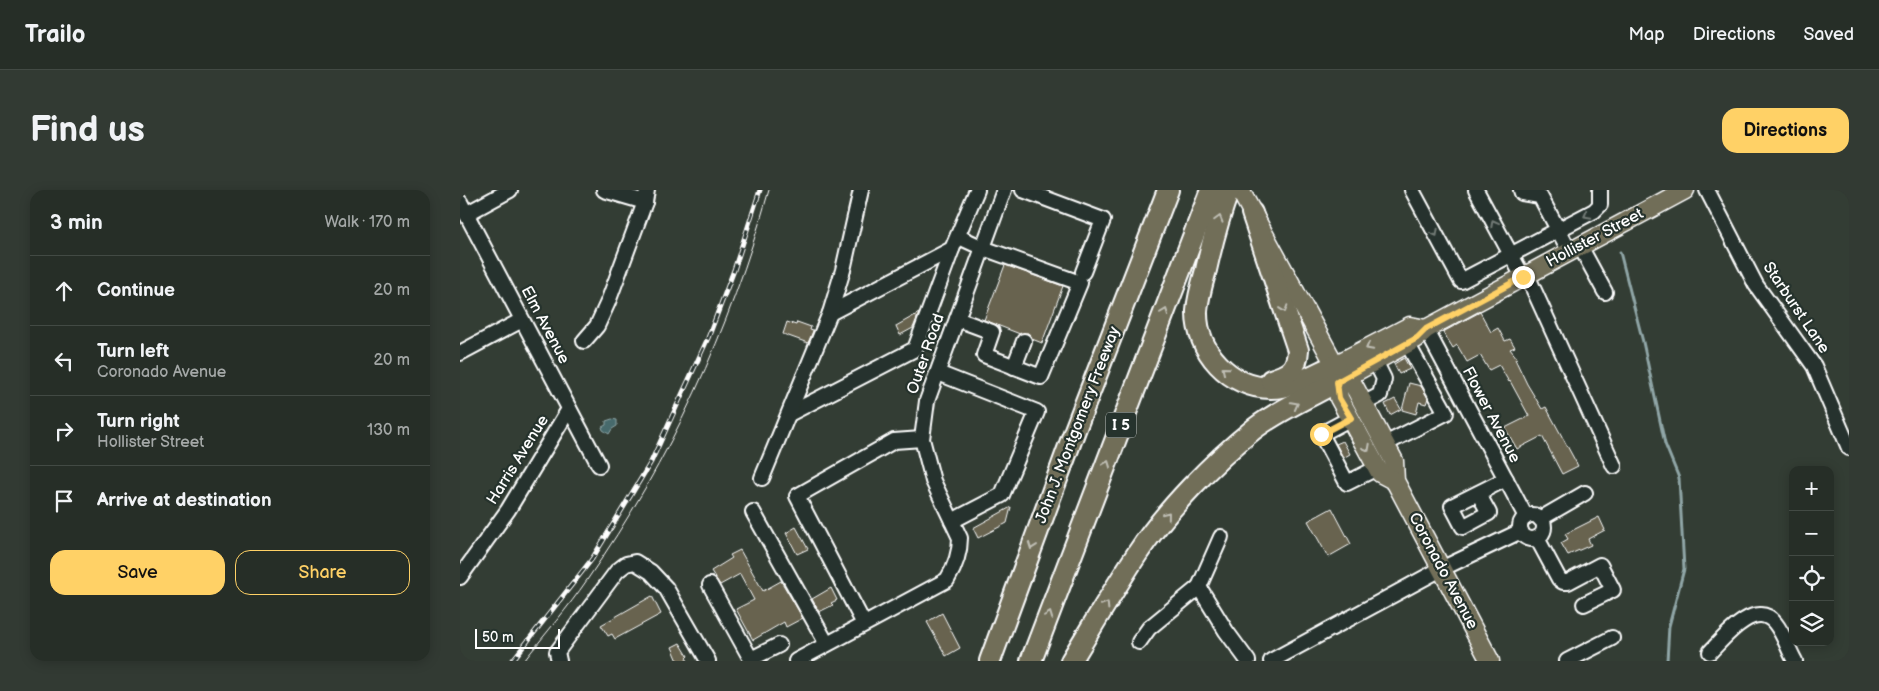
<!DOCTYPE html>
<html lang="en">
<head>
<meta charset="utf-8">
<style>
	:root { --surface:#262e27; --page:#323a33; --text:#f1f3f6; --muted:#a4a8a7; --line:#424a44; --accent:#ffd166 }
	body { margin:0; font-family:"Balsamiq Sans",sans-serif; background:var(--page); color:var(--text) }
	.controls { position:absolute; right:15px; bottom:15px; display:grid; overflow:hidden; border-radius:10px; box-shadow:0 2px 12px #0003 }
	.controls button { width:45px; height:45px; display:grid; place-items:center; padding:0; border:0; border-bottom:1px solid var(--line); background:var(--surface); color:var(--text); font:25px sans-serif }
	.scale { position:absolute; left:15px; bottom:12px; width:85px; box-sizing:border-box; padding-left:5px; border:2px solid #fff; border-top:0; font-size:14px; line-height:18px; white-space:nowrap; color:#fff; -webkit-text-stroke:4px #26332d; paint-order:stroke }
	.stop { position:absolute; width:15px; height:15px; margin:-11px; border:4px solid #ffd166; border-radius:50%; background:#fff }
	.stop.end { background:#ffd166; border-color:#fff; box-shadow:0 1px 5px #0008 }
	.list { margin:0; padding:0; list-style:none }
	h2 { display:flex; justify-content:space-between; align-items:center; height:65px; margin:0; padding:0 20px; font-size:21px }
	h2 small { font-size:16px; font-weight:400; color:var(--muted) }
	.list li { display:grid; grid-template-columns:32px 1fr auto; gap:15px; align-items:center; box-sizing:border-box; height:70px; padding:0 20px; border-top:1px solid var(--line) }
	.list b { display:block; font-size:19px; white-space:nowrap }
	.list p { margin:0; font-size:16px; white-space:nowrap; color:var(--muted) }
	.list em { font-size:16px; font-style:normal; color:var(--muted) }
	.actions { display:flex; gap:10px; padding:15px 20px }
	.actions a { flex:1; padding:11px 0; border:1px solid var(--accent); border-radius:15px; text-align:center; font-size:18px; color:var(--accent) }
	.actions .main { background:var(--accent); color:#111 }
	.icon { flex:none; width:28px; height:28px; fill:none; stroke:currentColor; stroke-width:2; stroke-linecap:round; stroke-linejoin:round }
	.map { position:relative; flex:none; width:1389px; height:471px; overflow:hidden; border-radius:15px }
	header { display:flex; align-items:center; gap:30px; box-sizing:border-box; height:70px; padding:0 25px; background:var(--surface); border-bottom:1px solid var(--line) }
	header strong { font-size:24px }
	nav { display:flex; gap:28px; margin-inline-start:auto; font-size:18px }
	.intro { display:flex; align-items:center; justify-content:space-between; box-sizing:border-box; height:120px; padding:0 30px }
	h1 { margin:0; font-size:35px }
	.button { padding:12px 22px; border-radius:15px; background:var(--accent); color:#111; font-size:18px; font-weight:700 }
	main { display:flex; gap:30px; padding:0 30px }
	aside { flex:1; background:var(--surface); border-radius:15px; box-shadow:0 2px 12px #0003 }
	.map>svg:first-child { display:block }
</style>
</head>
<body>
<header>
<strong>Trailo</strong>
<nav><a>Map</a><a>Directions</a><a>Saved</a></nav>
</header>
<div class="intro"><h1>Find us</h1><a class="button">Directions</a></div>
<main>
<aside>
<h2>3 min<small>Walk · 170 m</small></h2>
<ul class="list">
<li><svg class="icon" aria-label="ahead" viewBox="0 0 24 24"><path d="M12 20V5M6 11l6-6 6 6"/></svg><div><b>Continue</b></div><em>20 m</em></li>
<li><svg class="icon" aria-label="left" viewBox="0 0 24 24"><path d="M17 20v-9H6M10 6l-5 5 5 5"/></svg><div><b>Turn left</b><p>Coronado Avenue</p></div><em>20 m</em></li>
<li><svg class="icon" aria-label="right" viewBox="0 0 24 24"><path d="M7 20v-9h11M14 6l5 5-5 5"/></svg><div><b>Turn right</b><p>Hollister Street</p></div><em>130 m</em></li>
<li><svg class="icon" aria-label="arrive" viewBox="0 0 24 24"><path d="M6 21V4h12l-3 4 3 4H6"/></svg><div><b>Arrive at destination</b></div></li>
</ul>
<div class="actions"><a class="main">Save</a><a>Share</a></div>
</aside>
<div class="map">
<svg width="1389" height="471" viewBox="0 0 1389 471">
	<rect width="100%" height="100%" fill="#333d34"/>
	<filter id="ink" filterUnits="userSpaceOnUse"><feTurbulence type="fractalNoise" baseFrequency=".02" numOctaves="2"/><feDisplacementMap in="SourceGraphic" scale="10" xChannelSelector="R" yChannelSelector="G"/><feConvolveMatrix kernelMatrix="1 2 1 2 8 2 1 2 1" color-interpolation-filters="sRGB"/></filter>
	<g filter="url(#ink)">
		<path fill="#466a6c" stroke="#90a6a7" d="M152 229 157 230V236L152 239 149 244 143 240 142 237 146 235V231Z"/>
		<g fill="none" stroke-linecap="round" stroke-linejoin="round">
			<path stroke="#90a6a7" stroke-width="3" d="M1160 62 1183 152 1205 254 1219 288 1224 379 1209 436 1207 471"/>
		</g>
		<g fill="#676450" stroke="#fff">
			<path d="M545 75 603 96 582 153 572 149 568 143 560 144 524 130Z"/>
			<path d="M1020 122 1031 142 1038 138 1045 151 1050 149 1055 157 1050 159 1057 168 1055 169 1067 194 1082 219 1086 217 1118 276 1102 284 1082 246 1057 259 1045 238 1069 226 1050 191 1049 192 1039 175 1029 180 1020 165 1007 172 997 155 993 158 983 142Z"/>
			<path d="M459 123 453 138 440 145 436 136Z"/>
			<path d="M327 132 336 135 337 132 351 137 350 140 353 141 348 153 323 144Z"/>
			<path d="M944 168 950 179 939 184 934 174Z"/>
			<path d="M949 193 961 196 968 208 966 214 959 212 956 224 942 220Z"/>
			<path d="M935 209 941 219 930 225 925 214Z"/>
			<path d="M883 251 890 264 883 268 876 254Z"/>
			<path d="M551 317 547 333 518 348 513 338Z"/>
			<path d="M872 318 891 354 868 367 848 331Z"/>
			<path d="M1139 327 1145 340 1128 349 1131 355 1108 365 1101 353 1108 349 1105 344Z"/>
			<path d="M336 337 348 359 337 364 326 343Z"/>
			<path d="M280 360 303 401 321 391 343 428 326 437 324 432 293 450 276 419 294 410 280 384 260 395 251 381 272 368 270 365Z"/>
			<path d="M371 398 377 410 371 413 373 415 359 422 352 409Z"/>
			<path d="M192 406 201 424 155 449 152 444 148 446 141 435Z"/>
			<path d="M482 423 500 458 486 466 467 432Z"/>
			<path d="M220 453 228 466 226 468 228 471H218L212 457Z"/>
		</g>
		<g fill="none" stroke-linecap="round" stroke-linejoin="round">
			<defs>
				<g id="minor">
					<path d="M144 0 185 12"/>
					<path d="M563 0 643 30 623 82"/>
					<path d="M952 0 1001 91 1134 21 1140 15V0"/>
					<path d="M1016 0 1063 87"/>
					<path d="M1061 0 1062 3 1080 6 1110 62"/>
					<path d="M1247 0 1296 95 1354 176 1389 258"/>
					<path d="M0 12 139 275"/>
					<path d="M6 24 50 0"/>
					<path d="M1120 56 1145 102"/>
					<path d="M1067 85 1154 276"/>
					<path d="M370 123 492 59"/>
					<path d="M497 129 532 142 524 165 581 187 620 93 523 58 499 47"/>
					<path d="M966 139 1066 327"/>
					<path d="M124 151 137 136 148 112 185 12 187 0"/>
					<path d="M0 163 62 130"/>
					<path d="M554 177 564 151"/>
					<path d="M478 183 577 222 542 305 492 331"/>
					<path d="M903 214 920 205 924 189 915 171"/>
					<path d="M329 224 455 159 492 59 517 0"/>
					<path d="M891 228 861 244 887 293 917 278"/>
					<path d="M925 254 986 223 947 153"/>
					<path d="M302 288 370 123 383 80 401 0"/>
					<path d="M1018 303 1029 323 1003 337 992 316 1046 289"/>
					<path d="M293 322 367 454"/>
					<circle cx="1072" cy="337" r="12"/>
					<path d="M1080 329 1125 303"/>
					<path d="M1077 348 1099 389 1103 392H1108L1140 375 1153 400 1124 414"/>
					<path d="M0 387 48 320 109 219"/>
					<path d="M250 395 292 471"/>
					<path d="M739 397 761 347"/>
					<path d="M404 434 337 306 434 251 462 249"/>
					<path d="M679 452 689 438 739 397 766 441 788 471"/>
					<path d="M1250 462C1263 449 1295 408 1315 433 1324 444 1328 459 1335 471"/>
					<path d="M291 469 319 455"/>
					<path d="M99 471 97 462 157 381 166 374 175 372 191 382 206 398 248 471"/>
					<path d="M336 471 487 390C495 377 500 363 500 348L473 291 462 249 467 211 544 0"/>
					<path d="M811 471 981 379 1061 341"/>
					<path d="M1107 471 1152 448"/>
				</g>
				<g id="major">
					<path d="M780 0 875 175 894 196 934 271 935 291 1030 471"/>
					<path d="M875 175 950 136 966 139"/>
					<path d="M875 180 879 208 920 283 935 291"/>
					<path d="M877 192 957 148 966 139 1225 0"/>
				</g>
				<g id="highway">
					<path d="M769 0C759 26 752 53 746 80 742 94 738 107 737 121 736 161 770 198 811 198 833 198 855 184 875 175"/>
					<path d="M792 23 838 160C837 180 829 184 811 190"/>
					<path d="M530 471 615 240 708 0"/>
					<path d="M571 471 751 0"/>
					<path d="M611 471C633 435 654 399 677 364 705 321 754 271 794 239 819 220 849 207 877 192"/>
				</g>
			</defs>
			<use href="#minor" stroke="#fff" stroke-width="18"/>
			<use href="#major" stroke="#fff" stroke-width="21"/>
			<use href="#highway" stroke="#fff" stroke-width="24"/>
			<use href="#minor" stroke="#26332d" stroke-width="14"/>
			<use href="#major" stroke="#716e59" stroke-width="18"/>
			<use href="#highway" stroke="#716e59" stroke-width="20"/>
			<path stroke="#fff" stroke-width="1" d="M64 471C85 444 108 418 127 390 211 269 269 142 309 0"/>
			<defs>
				<path id="rail" d="M52 471 132 369 191 272 248 148 274 80 300 0"/>
			</defs>
			<use href="#rail" stroke="#fff" stroke-width="5"/>
			<use href="#rail" stroke="#26332d" stroke-width="3" stroke-dasharray="9" stroke-linecap="butt"/>
		</g>
		<defs><path id="oneway-chevron" d="M-2-3.5L2.5 0L-2 3.5" fill="none" stroke-width="1.6" stroke-linecap="round" stroke-linejoin="round" transform="scale(1.25)"/></defs>
		<g stroke="#727a76">
			<use href="#oneway-chevron" transform="translate(1127 25) rotate(152)"/>
			<use href="#oneway-chevron" transform="translate(1034 33) rotate(-118)"/>
			<use href="#oneway-chevron" transform="translate(975 43) rotate(62)"/>
		</g>
		<g stroke="#bfbeb4">
			<use href="#oneway-chevron" transform="translate(759 29) rotate(-74)"/>
			<use href="#oneway-chevron" transform="translate(824 119) rotate(71)"/>
			<use href="#oneway-chevron" transform="translate(705 122) rotate(-69)"/>
			<use href="#oneway-chevron" transform="translate(909 157) rotate(152)"/>
			<use href="#oneway-chevron" transform="translate(765 180) rotate(-141)"/>
			<use href="#oneway-chevron" transform="translate(835 215) rotate(-28)"/>
			<use href="#oneway-chevron" transform="translate(907 258) rotate(62)"/>
			<use href="#oneway-chevron" transform="translate(647 274) rotate(-69)"/>
			<use href="#oneway-chevron" transform="translate(707 325) rotate(-51)"/>
			<use href="#oneway-chevron" transform="translate(572 356) rotate(110)"/>
			<use href="#oneway-chevron" transform="translate(646 415) rotate(-58)"/>
			<use href="#oneway-chevron" transform="translate(589 425) rotate(-69)"/>
		</g>
	</g>
	<g fill="none" stroke-linecap="round" stroke-linejoin="round" filter="url(#ink)">
		<path stroke="#ffd166" stroke-width="6" d="M861 244 891 228 879 208 877 192 957 148 966 139 1063 87"/>
	</g>
	<g text-anchor="middle" dominant-baseline="central" stroke-width="4.5" stroke-linejoin="round" paint-order="stroke">
		<rect fill="#26332d" stroke="#bec2c0" stroke-width="1" x="646" y="222.5" width="30" height="25" rx="4"/>
		<g font-size="15" font-weight="bold" fill="#fff">
			<text x="661" y="235">I 5</text>
		</g>
		<g font-size="16" fill="#fff" stroke="#26332d">
			<text transform="translate(1135 48) rotate(-28)">Hollister Street</text>
			<text transform="translate(1336 118) rotate(56)">Starburst Lane</text>
			<text transform="translate(85 135) rotate(62)">Elm Avenue</text>
			<text transform="translate(466 164) rotate(-71)">Outer Road</text>
			<text transform="translate(1031 225) rotate(62)">Flower Avenue</text>
			<text transform="translate(618 235) rotate(-69)">John J. Montgomery Freeway</text>
			<text transform="translate(58 270) rotate(-58)">Harris Avenue</text>
			<text transform="translate(983 381) rotate(62)">Coronado Avenue</text>
		</g>
	</g>
</svg>
<div class="controls">
<button>+</button>
<button>−</button>
<button><svg class="icon" aria-label="locate" viewBox="0 0 24 24"><circle cx="12" cy="12" r="6"/><path d="M12 2v4M12 18v4M2 12h4M18 12h4"/></svg></button>
<button><svg class="icon" aria-label="layers" viewBox="0 0 24 24"><path d="M12 4l9 5-9 5-9-5zM3 14l9 5 9-5"/></svg></button>
</div>
<div class="scale">50 m</div>
<div class="stop" style="left:861px;top:244px"></div>
<div class="stop end" style="left:1063px;top:87px"></div>
</div>
</main>
</body>
</html>
